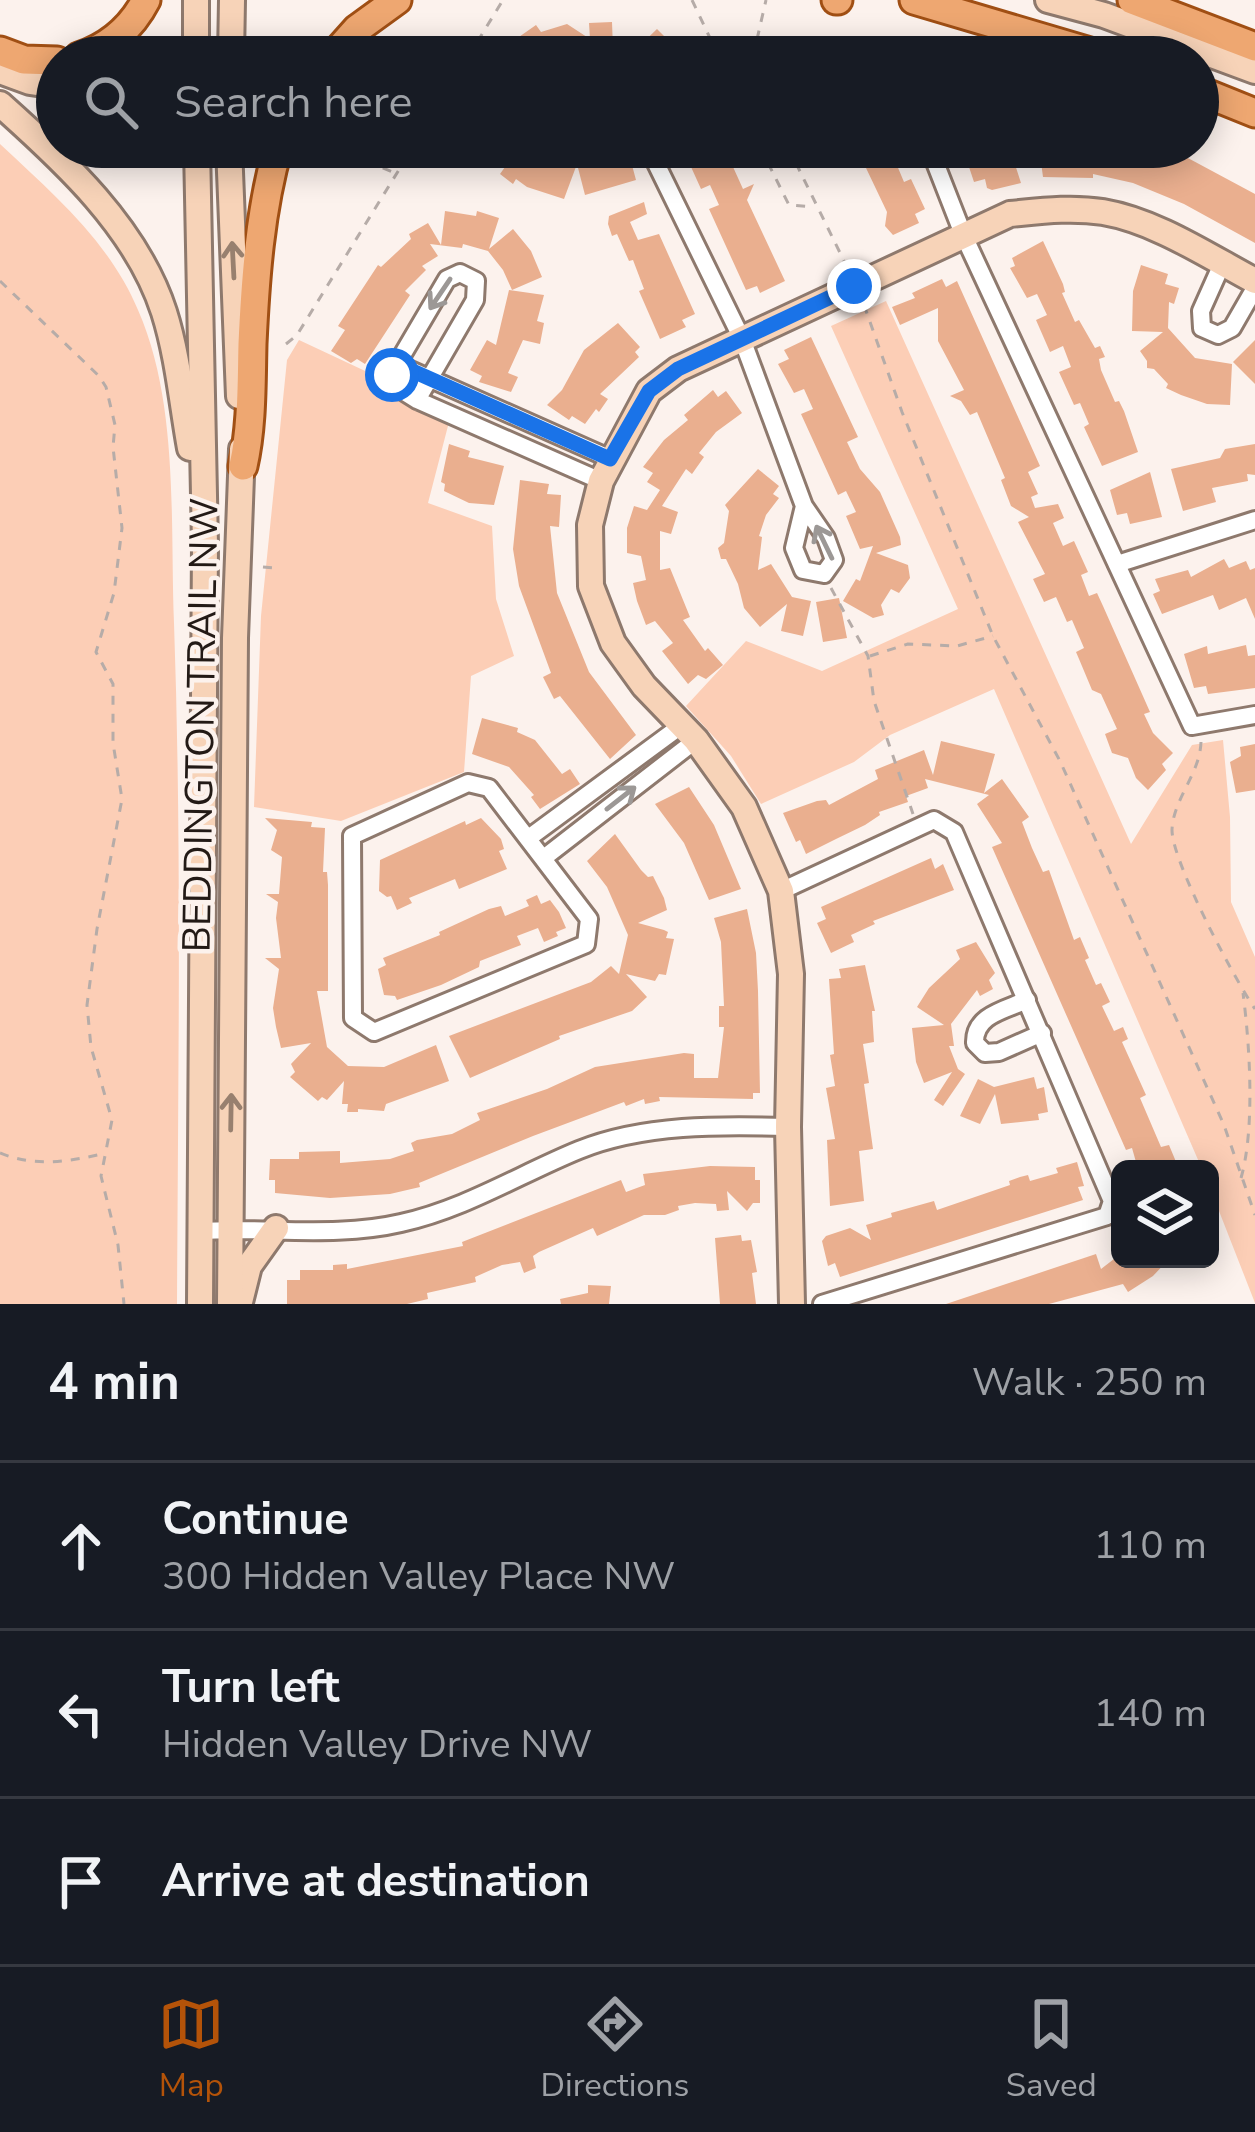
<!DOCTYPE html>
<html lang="en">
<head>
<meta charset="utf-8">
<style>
	:root { --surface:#171b24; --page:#242831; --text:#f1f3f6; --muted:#9ea1a6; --line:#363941; --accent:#b45309 }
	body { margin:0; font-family:"Nunito Sans",sans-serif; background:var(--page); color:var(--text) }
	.controls { position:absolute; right:36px; bottom:36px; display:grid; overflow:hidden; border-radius:18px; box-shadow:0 6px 30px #0003 }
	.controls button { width:108px; height:108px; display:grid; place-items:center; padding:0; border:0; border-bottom:3px solid var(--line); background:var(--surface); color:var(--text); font:60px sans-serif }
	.stop { position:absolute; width:36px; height:36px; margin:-27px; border:9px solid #1a73e8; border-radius:50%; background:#fff }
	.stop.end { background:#1a73e8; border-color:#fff; box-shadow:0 3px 12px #0008 }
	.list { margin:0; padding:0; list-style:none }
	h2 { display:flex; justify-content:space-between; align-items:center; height:156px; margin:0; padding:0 48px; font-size:51px }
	h2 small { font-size:39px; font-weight:400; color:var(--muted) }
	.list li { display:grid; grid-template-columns:78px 1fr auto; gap:36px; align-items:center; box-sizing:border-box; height:168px; padding:0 48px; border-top:3px solid var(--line) }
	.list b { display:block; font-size:45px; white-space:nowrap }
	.list p { margin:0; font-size:39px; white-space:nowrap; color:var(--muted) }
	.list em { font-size:39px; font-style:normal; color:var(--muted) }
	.icon { flex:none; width:66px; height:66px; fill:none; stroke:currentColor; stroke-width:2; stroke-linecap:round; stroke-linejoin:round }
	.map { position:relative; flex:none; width:1255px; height:1304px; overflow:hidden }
	.search { position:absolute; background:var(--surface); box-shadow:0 6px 30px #0003; left:36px; right:36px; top:36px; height:132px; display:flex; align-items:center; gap:30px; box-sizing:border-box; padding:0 42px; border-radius:66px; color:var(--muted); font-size:45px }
	.sheet { height:660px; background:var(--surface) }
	nav { display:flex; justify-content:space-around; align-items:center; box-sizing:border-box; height:168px; border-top:3px solid var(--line); background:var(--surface); font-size:33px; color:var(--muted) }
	nav a { display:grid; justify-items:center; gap:6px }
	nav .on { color:var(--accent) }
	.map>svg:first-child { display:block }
</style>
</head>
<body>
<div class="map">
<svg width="1255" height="1304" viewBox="0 0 1255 1304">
	<rect width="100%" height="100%" fill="#fcf2ed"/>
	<g fill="#fcceb6">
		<path d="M0 144C53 194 109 241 138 310 179 403 170 523 174 623 182 850 178 1077 177 1304H0Z"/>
		<path d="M886 301 1131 844 1192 745 1223 740 1230 817 1231 902 1255 957V1303L1210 1188V1169H1202L994 689 890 735 854 762 761 804 731 756 686 706 746 641 822 671 958 609 831 326Z"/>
		<path d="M299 340 378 377 383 391 449 422 428 503 492 526 496 599 514 656 471 676 464 772 341 821 254 807 261 616 287 360Z"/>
	</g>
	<g fill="#eaaf8f">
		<path d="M612 22 613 49H608L605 57H501L518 43 516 39 536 25 541 32 567 24 590 39 589 23Z"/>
		<path d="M657 29 685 57H628Z"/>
		<path d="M850 38 867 41 864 57H827L832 40 849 43Z"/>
		<path d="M538 147 576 158 617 149 619 157 629 154 636 180 585 195 577 164 564 199 527 187 516 179 513 184 500 174 518 149 534 152Z"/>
		<path d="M694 147H724L743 189 754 184 747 200 785 281 760 293 757 286 746 290 709 209 719 205 710 185 701 189 687 158 697 153Z"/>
		<path d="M856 147H897L901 157 896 163 904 182 911 179 925 209 915 214 919 223 893 235 885 226 887 212Z"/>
		<path d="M1003 147 1006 160 1013 158 1021 183 992 190 987 188 985 179 974 182 963 149Z"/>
		<path d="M1039 147H1157L1178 154 1183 151 1186 157 1255 194V243L1184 204 1133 183 1093 174V178L1043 177Z"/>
		<path d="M644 202 647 214 630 222 638 240 659 234 695 314 682 320 686 327 660 339 639 291 644 289 633 260 629 261 617 234 612 236 608 224 609 216Z"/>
		<path d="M445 211 476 216 477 211 499 218 489 249 513 229 531 251 542 277 512 290 503 270 488 251 463 244 462 248 430 244 438 256 422 266 426 270 405 291 410 295 365 364 357 359 351 363 331 351 345 330 338 326 378 265 381 267 411 239 409 234 428 223 441 245Z"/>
		<path d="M1043 241 1063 284 1065 292 1062 293 1075 322 1079 320 1095 348 1100 346 1105 357 1099 359 1101 370 1115 402 1119 401 1124 411 1138 452 1102 466 1084 427 1089 424 1080 403 1074 405 1059 372 1071 367 1063 346 1050 352 1036 320 1047 315 1037 294 1027 298 1010 268 1015 266 1012 258Z"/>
		<path d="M1141 265 1168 274 1165 284 1179 288 1174 304 1169 302 1168 328 1195 358 1232 364 1230 405 1207 404 1181 395 1166 388 1168 384 1154 369 1147 368V361L1140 351 1163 332 1132 331 1133 291Z"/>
		<path d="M942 279 946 287 957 281 1040 466 1028 472 1038 494 1031 497 1035 508 1058 504 1064 518 1053 523 1063 546 1074 541 1088 572 1081 575 1089 596 1097 593 1103 606 1150 712 1144 714 1153 733 1173 753 1162 764 1166 770 1148 790 1136 778 1128 758 1112 753 1105 734 1117 729 1101 694 1092 690 1079 659 1076 652 1084 648 1072 620 1067 622 1056 597 1044 602 1033 579 1045 574 1018 522 1029 517 1011 506 1001 480 1005 478 977 412 970 415 961 401 950 396 964 390 938 341V308L900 325 892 307 915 298 912 293Z"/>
		<path d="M509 290 544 295 537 321 544 323 540 344 523 340 508 373 518 377 511 392 479 382 482 376 470 370 487 340 496 345Z"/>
		<path d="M618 323 640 347 635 352 639 357 600 394 608 399 599 412 596 409 585 424 572 416 569 420 547 405 562 390 584 350Z"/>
		<path d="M811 337 858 437 847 442 860 469 880 492 900 537 901 545 876 553 908 565 910 578 899 593 891 589 881 605 884 615 873 618 843 601 856 579 860 581 873 546 860 549 846 516 856 512 846 491 838 495 801 414 813 409 804 389 794 393 778 364 789 359 784 350Z"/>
		<path d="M1255 340V384L1233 362Z"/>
		<path d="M713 390 718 397 726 391 742 413 716 432 699 453 704 457 692 474 686 469 662 506 678 512 671 534 660 531V570L670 568 690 617 683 620 705 651 708 648 723 665 706 679 698 675 688 684 662 651 673 643 655 621 646 625 637 601 633 583 646 580 641 556 627 553V528L634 506 647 510 660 490 647 482 653 473 643 467 664 440 688 420 684 415Z"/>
		<path d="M449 444 470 451 468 457 504 466 494 505 469 503 444 491 445 484 441 482Z"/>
		<path d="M1255 444V475L1247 474 1248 481 1212 488 1216 502 1183 511 1171 469 1220 458 1225 449Z"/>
		<path d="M758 469 779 486 773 494 779 498 766 515 759 536 762 537 758 570 771 564 792 597 811 601 803 636 781 631 787 604 760 627 744 608 738 584 726 559H721L718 548 724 543 729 511 725 505Z"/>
		<path d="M1150 472 1162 517 1130 524 1127 513 1117 515 1110 490Z"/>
		<path d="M520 480 549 484 547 494 561 495 559 527 550 526 557 593 589 672 636 735 610 759 560 696 554 699 543 677 551 673 519 586 513 549Z"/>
		<path d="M1224 559 1229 568 1246 561 1250 570 1255 568V619L1246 598 1219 610 1213 595 1162 614 1153 594 1160 591 1155 579 1188 570 1191 577Z"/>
		<path d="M839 598 847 638 823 642 816 602Z"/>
		<path d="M1246 645 1248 656 1255 655V688L1208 694 1206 686 1194 688 1184 654 1207 646 1208 654Z"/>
		<path d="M482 718 518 728 517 732 535 740 562 774 570 769 580 784 540 809 531 797 534 795 509 767 472 754Z"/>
		<path d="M941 741 995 754 984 793 1002 779 1029 817 1022 822 1032 848 1043 872 1049 870 1074 940 1080 937 1089 958 1085 960 1096 985 1101 983 1110 1002 1102 1006 1114 1031 1123 1027 1128 1039 1122 1042 1146 1095 1140 1098 1161 1147 1169 1145 1179 1169H1138L1132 1148 1126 1150 992 847 1002 843 977 804 989 795 925 779 928 788 906 796 908 802 879 812 880 815 865 825 836 839 806 854 800 840 796 842 783 813 817 801 826 800 829 805 878 779 875 770 924 750 933 775Z"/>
		<path d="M1255 744V790L1236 793 1230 762 1241 756 1240 747Z"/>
		<path d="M689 787 714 825 741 889 709 900 684 843 655 804Z"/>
		<path d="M265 818 312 822 311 827 325 828 323 872H327L328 885V991H317L327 1047 348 1066 384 1067 436 1045 449 1081 386 1104 384 1111 358 1109V1112H347L348 1104H342L344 1081 327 1100 322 1097 318 1101 290 1077 295 1072 291 1064 311 1043 281 1048 276 1027 273 1008 279 969 265 958H281L276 918 278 902 266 894H279L282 857 271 850 277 830Z"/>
		<path d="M481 818 501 839 504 849 499 851 507 869 459 889 455 879 409 898 412 903 397 910 391 896 387 897 379 891 380 860 465 821 466 825Z"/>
		<path d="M615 834 641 870 648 877 653 876 664 898 667 910 638 923 664 930 668 932 666 938 674 939 666 975 659 974 655 981 626 974 647 997 632 1011 559 1036 560 1039 470 1078 449 1036 591 982 611 966 619 974 628 935 607 887 587 861Z"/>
		<path d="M931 858 935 869 943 864 954 890 873 921 875 924 851 935 854 942 831 953 817 923 826 919 821 907Z"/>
		<path d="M537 895 541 904 550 900 559 912 566 928 556 932 558 936 544 942 538 928 517 936 521 945 480 961 479 967 441 985 397 1000 395 996 384 995 378 969 386 965 383 958 440 935 439 932 489 909 501 906 505 916 529 906 526 900Z"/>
		<path d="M747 909 756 953 758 991 760 1093H753V1099L659 1097 660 1101 645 1104 644 1099 626 1106 624 1102 533 1136 419 1183 420 1187 390 1194 330 1198 275 1193V1180H269L270 1159H299V1152L340 1151V1163L390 1159 414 1151 411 1143 417 1140 452 1134 480 1120 477 1113 547 1089 595 1067 684 1053 694 1054V1078H718L724 1027H719V1006H724L721 942 714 918Z"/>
		<path d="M976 942 995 973 989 980 993 989 980 996 977 990 951 1024 954 1046H949L958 1069 965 1074 943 1106 934 1100 952 1072 924 1083 916 1062 912 1028 944 1025 917 1007 929 988 960 959 956 950Z"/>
		<path d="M865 965 875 1011H872L874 1042 863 1044 869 1083 864 1084 873 1149 859 1151 864 1201 830 1206 827 1140 835 1139 826 1088 835 1086 830 1055 834 1054 829 979 841 978 839 969Z"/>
		<path d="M1034 1077 1037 1089 1044 1087 1048 1112 1038 1114 1039 1120 1001 1124 995 1094 980 1124 960 1116 978 1079 994 1087Z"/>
		<path d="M1077 1162 1084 1186 1078 1187 1083 1200 840 1277 835 1263 828 1266 822 1241 826 1236 850 1228 871 1240 866 1225 892 1217 891 1213 934 1201 937 1210 1010 1185 1009 1181 1020 1177 1028 1175 1030 1181 1058 1173 1056 1168Z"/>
		<path d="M710 1166 755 1167V1180H760V1203H753L747 1211 727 1191 729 1210 717 1211 716 1204 695 1203 678 1206 679 1210 665 1215H644L597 1236 593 1228 539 1252 533 1256 536 1268 524 1273 520 1262 502 1265 475 1277 476 1282 427 1293 428 1299 407 1304H287V1280H300V1270H333V1265L347 1264V1269L463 1246 462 1242 621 1180 626 1192 645 1185 643 1174Z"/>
		<path d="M741 1235 742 1241 751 1240 757 1272 752 1273 756 1304H720L715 1238Z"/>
		<path d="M1096 1254 1101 1269 1114 1259H1169L1153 1276 1128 1292 1123 1284 1049 1304H946Z"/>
		<path d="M588 1285 611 1286 609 1304H561L560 1299 588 1293Z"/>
	</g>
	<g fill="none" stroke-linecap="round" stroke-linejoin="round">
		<defs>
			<g id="street">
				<path d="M648 147 742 339 804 506 826 538 834 560 824 574 803 570 794 548 804 506"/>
				<path d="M929 147 963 234 1192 726 1255 715"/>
				<path d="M1222 264 1201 311 1202 328 1218 335 1232 328 1255 288"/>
				<path d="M397 364 611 459"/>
				<path d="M417 400 475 300 476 281 460 273 447 279 397 364 393 385 417 400 601 481"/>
				<path d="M1117 564 1255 520"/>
				<path d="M468 783 489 788 589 919 586 944 374 1032 353 1018 352 836Z"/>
				<path d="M530 837 682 725"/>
				<path d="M545 857 696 740"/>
				<path d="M781 891 934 820 954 832 1112 1201 1107 1216 822 1304"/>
				<path d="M1027 1000C1005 1010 974 1015 975 1043L985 1053 999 1052 1042 1033"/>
				<path d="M200 1231C266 1227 337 1238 401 1223 465 1209 520 1174 579 1150 643 1124 721 1125 788 1127"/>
			</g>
			<g id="secondary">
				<path d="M196 0V57"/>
				<path d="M1048 0 1104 15 1255 71"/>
				<path d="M231 57 232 0"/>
				<path d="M0 71 30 82 57 86"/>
				<path d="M0 104C64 161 137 228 164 312 178 356 182 404 190 448"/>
				<path d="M197 147 205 545 200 1304"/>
				<path d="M229 147 239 396"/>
				<path d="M240 1302 249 1266 276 1228"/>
				<path d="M230 1304 235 638 242 449"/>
				<path d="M792 1304 788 1127 791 974 781 891 744 807 696 740 644 686 613 643 591 586 590 525 601 481 649 391 678 369 1010 214C1041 211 1071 207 1103 212 1156 221 1208 256 1255 281"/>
			</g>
			<g id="primary">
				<path d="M836 0H838"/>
				<path d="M914 0 1107 57"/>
				<path d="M1132 0 1255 47"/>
				<path d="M0 51 24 60 57 61"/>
				<path d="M79 57C109 47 131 29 146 0"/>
				<path d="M332 57 357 29 397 0"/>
				<path d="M1198 90 1255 113"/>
				<path d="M243 466C252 426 251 384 252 344 255 278 260 210 278 147"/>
			</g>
		</defs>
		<use href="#street" stroke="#8e796d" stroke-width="22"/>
		<use href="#secondary" stroke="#8e796d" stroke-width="30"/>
		<use href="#primary" stroke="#a04f14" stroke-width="33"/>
		<g stroke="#b6aca8" stroke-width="3" stroke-dasharray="9 9" stroke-linecap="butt">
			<path d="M692 0 719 57"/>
			<path d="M468 57 503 0"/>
			<path d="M753 57 766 0"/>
			<path d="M333 147 397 174"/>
			<path d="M760 147 789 205 814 207"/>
			<path d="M788 147 848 269"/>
			<path d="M85 159 104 147"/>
			<path d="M0 281 99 376 106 387 115 425 113 447 122 528 114 593 96 652 113 684V743L122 799 97 929 87 1005 91 1047 112 1120 101 1176 118 1245 124 1304"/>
			<path d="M864 305 902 412 993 636 1060 761 1224 1125 1255 1215"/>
			<path d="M286 344 297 335 413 147"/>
			<path d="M263 567 274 568"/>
			<path d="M831 588 868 656 874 701 913 814"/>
			<path d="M870 656 908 644 957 646 993 636"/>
			<path d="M1201 742C1200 774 1173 799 1172 830 1172 862 1235 980 1255 1009"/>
			<path d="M0 1153C34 1167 67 1162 102 1154"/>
			<path d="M1241 1178C1255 1129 1250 1047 1243 993"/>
		</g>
		<use href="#street" stroke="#fff" stroke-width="16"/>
		<use href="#secondary" stroke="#f7d3b8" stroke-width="24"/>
		<use href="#primary" stroke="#eea771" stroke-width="27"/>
	</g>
	<defs><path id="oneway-shaft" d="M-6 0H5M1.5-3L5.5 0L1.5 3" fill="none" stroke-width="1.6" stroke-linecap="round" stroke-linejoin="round" transform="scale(3)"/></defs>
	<g stroke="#98806f">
		<use href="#oneway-shaft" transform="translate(233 260) rotate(-93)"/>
		<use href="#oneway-shaft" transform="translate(231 1112) rotate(-89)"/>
	</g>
	<g stroke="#9c9896">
		<use href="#oneway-shaft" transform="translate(440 294) rotate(124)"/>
		<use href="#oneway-shaft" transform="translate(824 542) rotate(-116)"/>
		<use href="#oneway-shaft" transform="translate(621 798) rotate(-38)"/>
	</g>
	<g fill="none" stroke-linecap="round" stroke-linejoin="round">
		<path stroke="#1a73e8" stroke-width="15" d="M392 375 397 364 610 459 649 391 678 369 854 286"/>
	</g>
	<g text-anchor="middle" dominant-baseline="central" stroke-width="9" stroke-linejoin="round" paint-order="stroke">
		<g font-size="39" fill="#231a16" stroke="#fcf2ed">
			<text transform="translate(201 725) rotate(-89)">BEDDINGTON TRAIL NW</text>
		</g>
	</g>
</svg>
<div class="controls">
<button><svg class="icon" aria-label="layers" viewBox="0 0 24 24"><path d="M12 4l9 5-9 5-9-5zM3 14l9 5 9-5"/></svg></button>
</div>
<div class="stop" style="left:392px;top:375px"></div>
<div class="stop end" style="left:854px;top:286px"></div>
<div class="search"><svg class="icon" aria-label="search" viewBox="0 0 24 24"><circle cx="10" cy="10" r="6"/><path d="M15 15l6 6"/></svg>Search here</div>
</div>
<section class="sheet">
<h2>4 min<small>Walk · 250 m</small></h2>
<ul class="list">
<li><svg class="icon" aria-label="ahead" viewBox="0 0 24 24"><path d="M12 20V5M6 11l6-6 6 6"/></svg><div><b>Continue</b><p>300 Hidden Valley Place NW</p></div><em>110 m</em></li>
<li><svg class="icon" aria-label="left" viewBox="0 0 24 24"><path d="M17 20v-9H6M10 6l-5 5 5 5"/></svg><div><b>Turn left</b><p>Hidden Valley Drive NW</p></div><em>140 m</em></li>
<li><svg class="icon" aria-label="arrive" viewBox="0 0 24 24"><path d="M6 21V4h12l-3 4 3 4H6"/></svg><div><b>Arrive at destination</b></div></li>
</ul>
</section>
<nav>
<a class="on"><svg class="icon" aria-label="map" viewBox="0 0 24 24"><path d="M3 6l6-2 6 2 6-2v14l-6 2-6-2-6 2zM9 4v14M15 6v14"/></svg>Map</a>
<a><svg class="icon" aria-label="directions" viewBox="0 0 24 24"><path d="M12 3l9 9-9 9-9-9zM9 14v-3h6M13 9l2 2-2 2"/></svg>Directions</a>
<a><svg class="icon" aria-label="saved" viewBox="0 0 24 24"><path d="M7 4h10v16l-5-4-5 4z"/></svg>Saved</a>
</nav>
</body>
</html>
